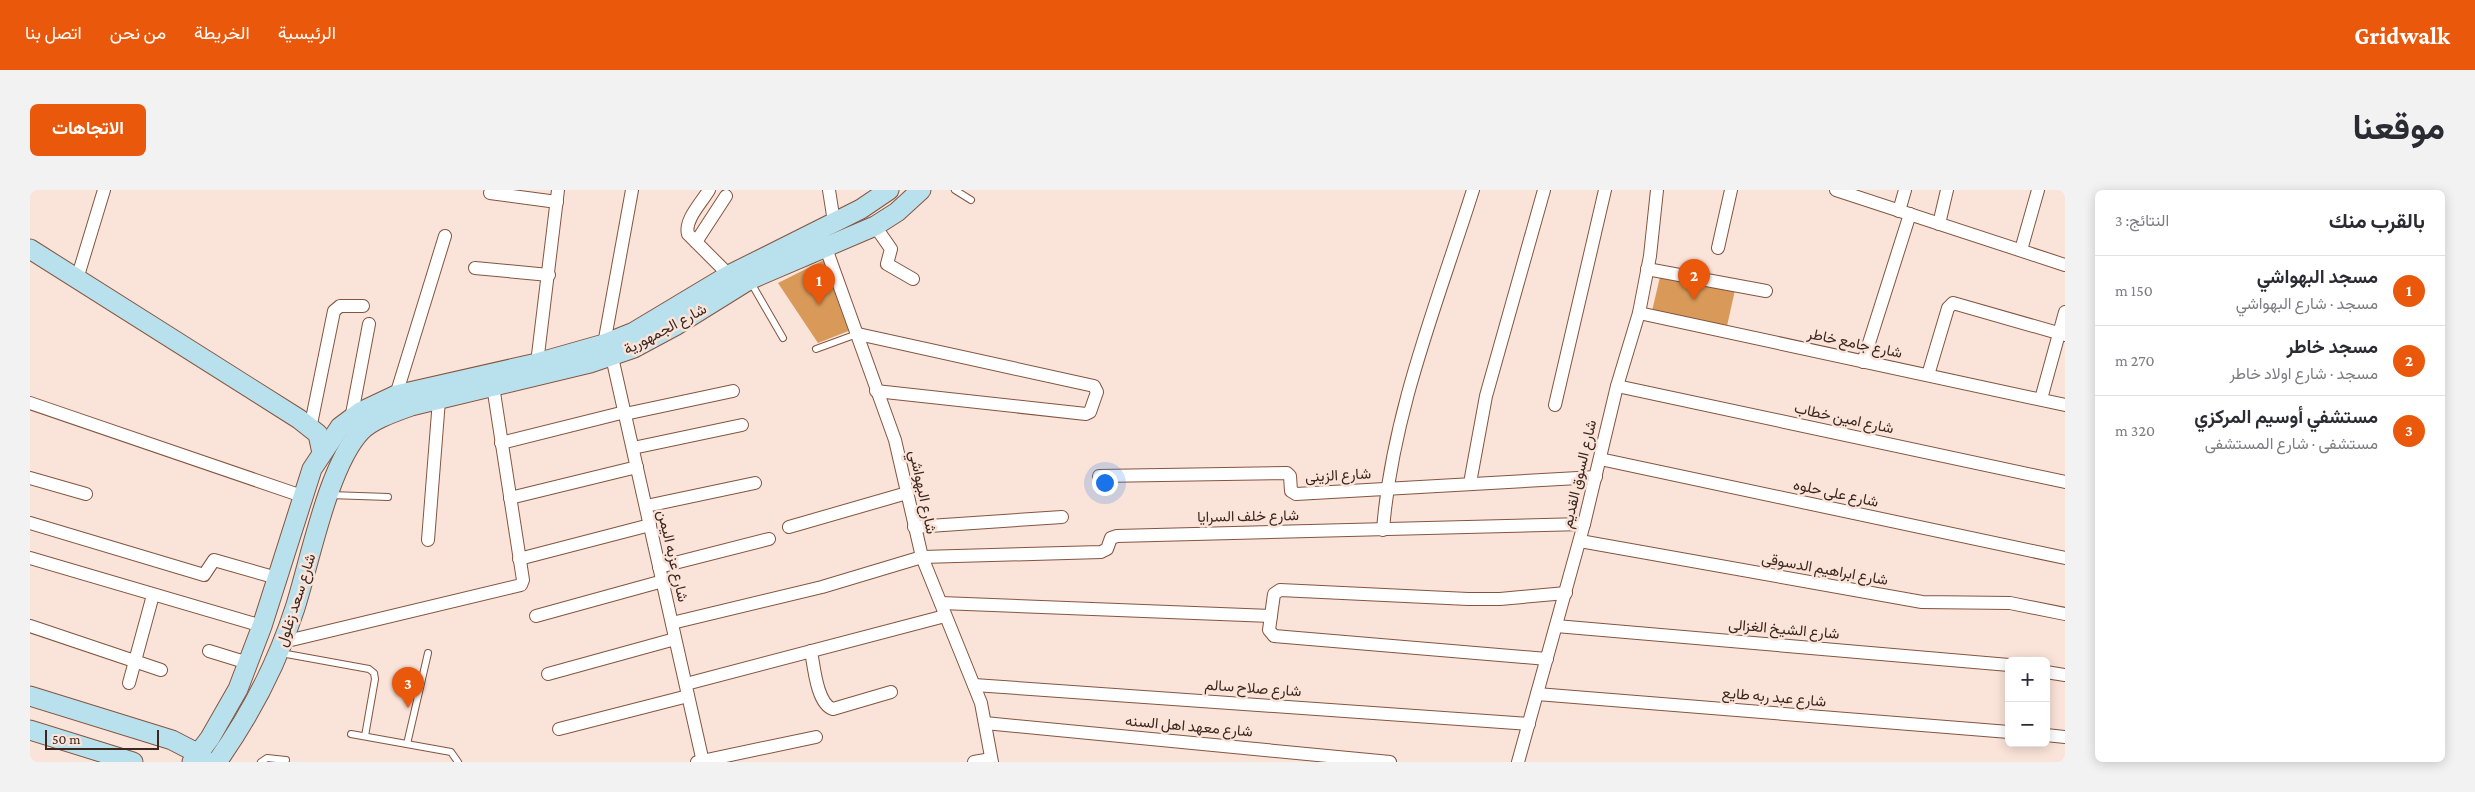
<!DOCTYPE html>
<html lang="ar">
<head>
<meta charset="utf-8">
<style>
	:root { --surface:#fff; --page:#f2f2f3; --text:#2b2b33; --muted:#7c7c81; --line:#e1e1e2; --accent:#ea580c }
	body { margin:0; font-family:"Crimson Pro",Vazirmatn,serif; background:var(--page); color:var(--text); direction:rtl }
	.controls { position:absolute; right:15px; bottom:15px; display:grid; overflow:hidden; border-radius:8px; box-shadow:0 2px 12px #0003 }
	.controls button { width:45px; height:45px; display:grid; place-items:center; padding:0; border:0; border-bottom:1px solid var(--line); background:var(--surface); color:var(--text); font:25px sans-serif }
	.scale { position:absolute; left:15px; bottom:12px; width:114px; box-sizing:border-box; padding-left:5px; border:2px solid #3b271e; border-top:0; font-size:14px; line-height:18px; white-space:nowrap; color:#3b271e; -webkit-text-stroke:4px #fae3d9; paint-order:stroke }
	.you { position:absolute; left:1074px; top:292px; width:18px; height:18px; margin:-12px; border:4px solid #fff; border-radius:50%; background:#1a73e8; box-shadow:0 0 0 8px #1a73e833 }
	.badge { display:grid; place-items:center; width:32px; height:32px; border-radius:50%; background:var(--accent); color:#fff; font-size:16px; font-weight:700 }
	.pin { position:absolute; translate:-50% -41px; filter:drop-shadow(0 1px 2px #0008) }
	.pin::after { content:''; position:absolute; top:26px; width:18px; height:15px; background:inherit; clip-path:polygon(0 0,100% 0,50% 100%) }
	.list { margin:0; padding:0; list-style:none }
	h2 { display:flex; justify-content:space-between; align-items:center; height:65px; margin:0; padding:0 20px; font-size:21px }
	h2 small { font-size:16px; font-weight:400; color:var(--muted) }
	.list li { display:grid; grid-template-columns:32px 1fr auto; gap:15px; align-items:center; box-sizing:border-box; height:70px; padding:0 20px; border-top:1px solid var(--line) }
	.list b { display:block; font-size:19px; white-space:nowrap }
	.list p { margin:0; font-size:16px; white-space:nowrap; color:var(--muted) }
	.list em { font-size:16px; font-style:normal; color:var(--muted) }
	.map { position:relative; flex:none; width:2035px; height:572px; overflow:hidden; direction:ltr; border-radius:8px }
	header { display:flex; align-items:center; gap:30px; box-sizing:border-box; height:70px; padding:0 25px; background:var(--accent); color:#fff }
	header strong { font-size:24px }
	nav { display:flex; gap:28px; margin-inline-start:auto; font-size:18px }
	.intro { display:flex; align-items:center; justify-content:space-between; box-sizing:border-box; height:120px; padding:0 30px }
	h1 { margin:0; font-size:35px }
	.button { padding:12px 22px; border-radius:8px; background:var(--accent); color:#fff; font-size:18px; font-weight:700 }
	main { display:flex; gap:30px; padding:0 30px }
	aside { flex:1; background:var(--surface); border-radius:8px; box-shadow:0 2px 12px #0003 }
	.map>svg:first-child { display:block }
</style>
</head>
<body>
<header>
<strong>Gridwalk</strong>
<nav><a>الرئيسية</a><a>الخريطة</a><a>من نحن</a><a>اتصل بنا</a></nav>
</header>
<div class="intro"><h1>موقعنا</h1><a class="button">الاتجاهات</a></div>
<main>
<aside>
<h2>بالقرب منك<small>النتائج: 3</small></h2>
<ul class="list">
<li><span class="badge">1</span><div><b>مسجد البهواشي</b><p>مسجد · شارع البهواشي</p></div><em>150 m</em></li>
<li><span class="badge">2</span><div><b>مسجد خاطر</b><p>مسجد · شارع اولاد خاطر</p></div><em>270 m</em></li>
<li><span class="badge">3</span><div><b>مستشفي أوسيم المركزي</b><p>مستشفى · شارع المستشفى</p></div><em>320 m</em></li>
</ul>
</aside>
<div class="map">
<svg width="2035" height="572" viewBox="0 0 2035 572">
	<rect width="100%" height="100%" fill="#fae3d9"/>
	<g fill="#d99a59">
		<path d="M794 70 826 138 788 153 748 93Z"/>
		<path d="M1630 87 1705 100 1697 136 1622 121Z"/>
	</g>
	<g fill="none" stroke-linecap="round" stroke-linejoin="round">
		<defs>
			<g id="lane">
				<path d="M925 0 941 10"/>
				<path d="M720 91 753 148"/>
				<path d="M786 159 827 144"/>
				<path d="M300 305 358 307"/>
				<path d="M251 463 339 479 344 483 345 489 335 546"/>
				<path d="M321 544 421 562 428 572"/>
				<path d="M377 554 398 463"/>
				<path d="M231 572 237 568 256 570"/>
			</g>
			<g id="street">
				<path d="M679 0C672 12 654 30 658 44L699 85"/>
				<path d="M799 0 804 32"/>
				<path d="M1806 0 2035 75"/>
				<path d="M460 3 527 12"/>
				<path d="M1869 21 1875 0"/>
				<path d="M1909 34 1917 0"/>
				<path d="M845 36 861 59 857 74 883 89"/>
				<path d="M793 50 865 250 892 367 951 513 962 572"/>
				<path d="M666 52 696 6"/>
				<path d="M1688 58 1701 0"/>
				<path d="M1991 60 2008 0"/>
				<path d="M445 78 519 85"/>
				<path d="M1617 79 1736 101"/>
				<path d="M47 89 74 0"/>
				<path d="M1609 123 2035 215"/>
				<path d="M828 144 1064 196 1067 202 1060 222 1056 224 846 201"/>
				<path d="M574 154 602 0"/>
				<path d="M582 167 673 572"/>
				<path d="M1833 172 1880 24"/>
				<path d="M507 173 528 0"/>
				<path d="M1898 185 1918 118 1923 113 2035 145"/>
				<path d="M1587 196 2035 292"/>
				<path d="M366 205 415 46"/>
				<path d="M2011 209 2035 122"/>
				<path d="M0 213 272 306"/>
				<path d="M1525 215 1575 0"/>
				<path d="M595 224 703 201"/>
				<path d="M321 229 339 134"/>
				<path d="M281 234 304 121 310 116H333"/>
				<path d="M471 253 595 222"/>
				<path d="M603 258 712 235"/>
				<path d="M1570 269 2035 368"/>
				<path d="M1069 286 1257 283 1260 286 1261 301 1266 304 1566 287"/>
				<path d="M0 288 56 304"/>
				<path d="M1440 293 1456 206 1514 0"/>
				<path d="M480 308 607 277"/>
				<path d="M616 316 725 293"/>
				<path d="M0 333 174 385 184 370 247 388"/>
				<path d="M759 337 877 303"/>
				<path d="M884 337 1032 327"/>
				<path d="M1353 340C1362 223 1408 111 1443 0"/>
				<path d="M398 350 409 210"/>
				<path d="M1550 351 1892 412 1980 413 2035 424"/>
				<path d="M0 368 232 436"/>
				<path d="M489 369 620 335"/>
				<path d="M629 377 739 349"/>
				<path d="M911 413 1241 426"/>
				<path d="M506 426 633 391"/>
				<path d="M642 433 792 397 892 367 1071 362 1077 359 1081 348 1087 346 1554 334"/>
				<path d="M0 436 131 480"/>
				<path d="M1526 436 1979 475"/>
				<path d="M253 452 491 395 493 390 463 196"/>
				<path d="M179 461 218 473"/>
				<path d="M781 461C784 477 787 514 803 519L861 502"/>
				<path d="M1517 469 1244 446 1239 440 1244 404 1250 400 1438 409H1470L1536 403"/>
				<path d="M2016 482 2035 485"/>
				<path d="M518 484 645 449"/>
				<path d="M99 493 123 405"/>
				<path d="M656 494 915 426"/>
				<path d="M944 495 1499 534"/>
				<path d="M1507 504 1979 542"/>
				<path d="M955 533 1360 572"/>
				<path d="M529 539 658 506"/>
				<path d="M2016 545 2035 547"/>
				<path d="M667 572 786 547"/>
				<path d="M944 572 961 569"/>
				<path d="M1488 572 1554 334 1587 196 1609 123 1620 66 1627 0"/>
			</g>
			<g id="secondary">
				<path d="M0 59 269 229 288 244 292 263"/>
				<path d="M0 506 142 550 169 564 177 572"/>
				<path d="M0 540 103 572"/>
				<path d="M162 572 180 548 208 499 232 436 282 279 310 237 330 222 366 205 507 173 574 154 604 142 699 85 831 19 859 0"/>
				<path d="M187 572C221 524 247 474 265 418 280 371 298 276 331 241 343 229 365 222 381 216L560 173 604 158 645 136 719 90 845 36 867 22 891 0"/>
			</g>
		</defs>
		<use href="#lane" stroke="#835540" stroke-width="8"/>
		<use href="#street" stroke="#835540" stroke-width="14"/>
		<use href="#secondary" stroke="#835540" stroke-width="21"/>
		<use href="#lane" stroke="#fff" stroke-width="6"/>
		<use href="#street" stroke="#fff" stroke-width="12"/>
		<use href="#secondary" stroke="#b9e1ed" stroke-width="19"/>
	</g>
	<g text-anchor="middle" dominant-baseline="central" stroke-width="5" stroke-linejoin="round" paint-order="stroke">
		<g font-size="15" fill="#3b271e" stroke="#fae3d9">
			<text transform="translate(635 139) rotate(-28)">شارع الجمهورية</text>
			<text transform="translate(1825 153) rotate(12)">شارع جامع خاطر</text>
			<text transform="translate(1814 228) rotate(12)">شارع امين خطاب</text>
			<text transform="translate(1549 284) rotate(-77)">شارع السوق القديم</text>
			<text transform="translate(1308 285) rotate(-3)">شارع الزينى</text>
			<text transform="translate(893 302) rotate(78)">شارع البهواشي</text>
			<text transform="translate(1806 303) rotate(12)">شارع على حلوه</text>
			<text transform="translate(1218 326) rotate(-1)">شارع خلف السرايا</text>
			<text transform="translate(643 366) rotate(77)">شارع عزبه اليمن</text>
			<text transform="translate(1795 379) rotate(10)">شارع ابراهيم الدسوقى</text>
			<text transform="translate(266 410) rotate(-72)">شارع سعد زغلول</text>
			<text transform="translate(1754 439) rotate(5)">شارع الشيخ الغزالى</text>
			<text transform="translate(1223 498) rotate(4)">شارع صلاح سالم</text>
			<text transform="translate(1744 507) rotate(5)">شارع عبد ربه طايع</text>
			<text transform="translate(1159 536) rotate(5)">شارع معهد اهل السنه</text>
		</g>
	</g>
</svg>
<div class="controls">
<button>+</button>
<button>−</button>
</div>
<div class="scale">50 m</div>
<div class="you"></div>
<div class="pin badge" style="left:789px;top:115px">1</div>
<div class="pin badge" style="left:1664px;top:110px">2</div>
<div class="pin badge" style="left:378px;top:518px">3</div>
</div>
</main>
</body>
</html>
